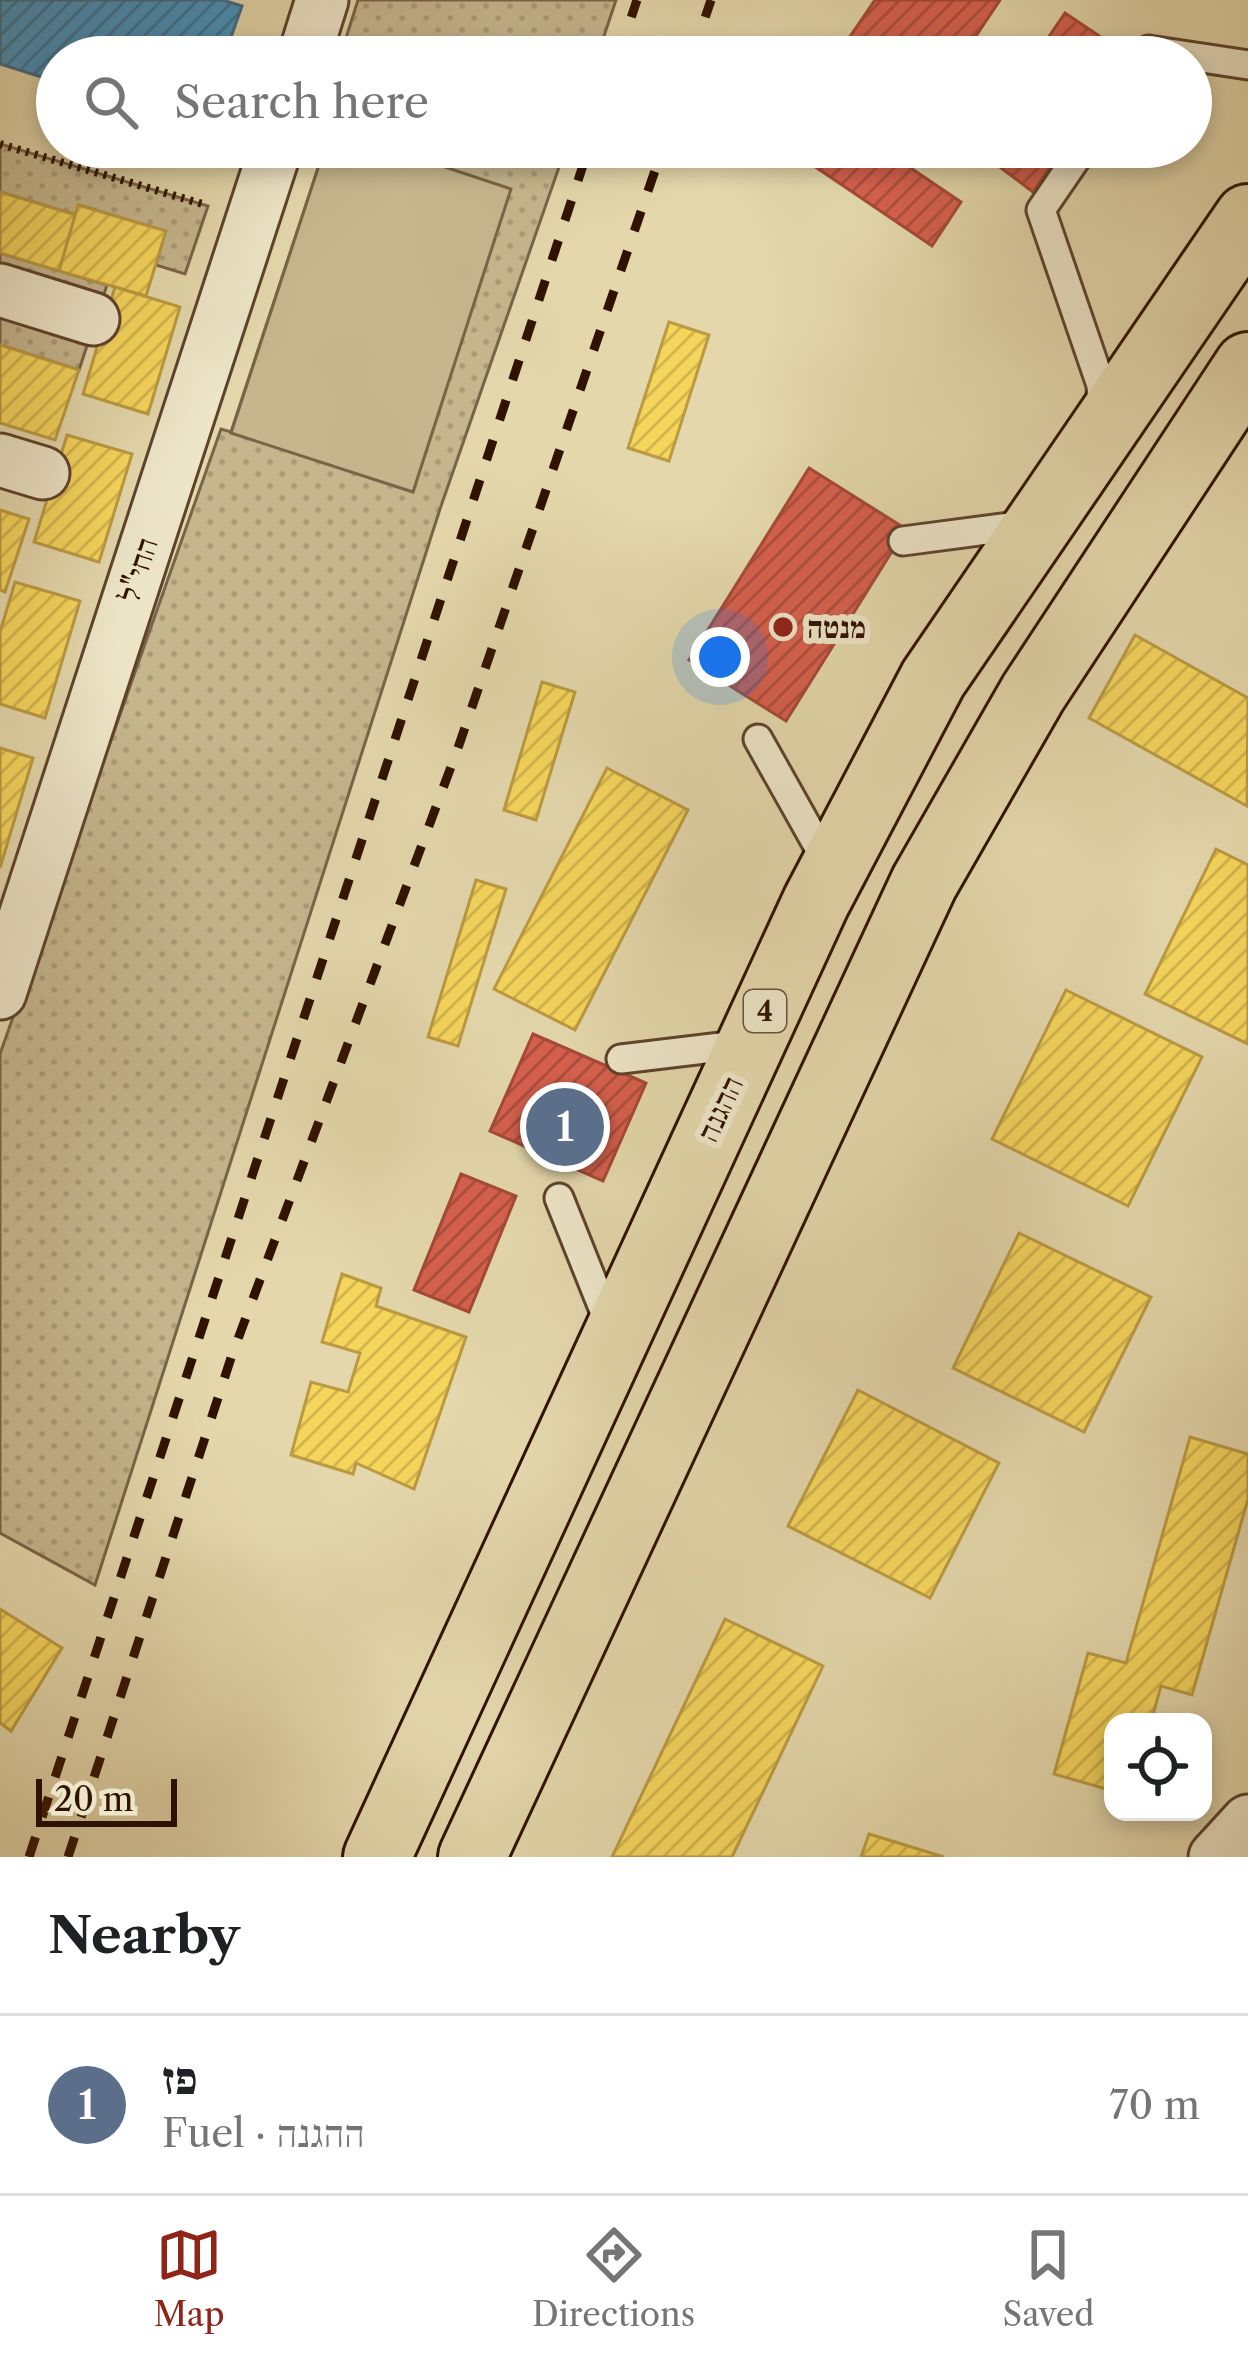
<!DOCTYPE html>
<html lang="en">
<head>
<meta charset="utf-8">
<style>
	:root { --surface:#fff; --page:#f6f6f6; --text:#202124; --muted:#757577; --line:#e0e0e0; --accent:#8f2418 }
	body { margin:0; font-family:"Libre Caslon Text","Frank Ruhl Libre",serif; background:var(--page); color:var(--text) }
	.controls { position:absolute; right:36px; bottom:36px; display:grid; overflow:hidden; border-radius:24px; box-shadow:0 6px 18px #0003 }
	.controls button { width:108px; height:108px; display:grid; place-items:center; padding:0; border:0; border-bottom:3px solid var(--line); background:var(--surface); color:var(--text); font:60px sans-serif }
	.scale { position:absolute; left:36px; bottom:30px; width:141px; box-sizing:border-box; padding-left:12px; border:6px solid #301202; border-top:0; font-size:33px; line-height:42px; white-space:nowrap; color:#301202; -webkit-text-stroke:9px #ede5c8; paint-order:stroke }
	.you { position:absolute; left:720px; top:657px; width:42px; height:42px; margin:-30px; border:9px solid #fff; border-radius:50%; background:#1a73e8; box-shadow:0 0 0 18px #1a73e833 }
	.badge { display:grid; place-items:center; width:78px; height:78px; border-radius:50%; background:var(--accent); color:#fff; font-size:39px; font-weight:700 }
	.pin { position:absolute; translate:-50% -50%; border:6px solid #fff; box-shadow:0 3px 12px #0006 }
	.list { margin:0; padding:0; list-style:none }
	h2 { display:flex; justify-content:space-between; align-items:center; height:156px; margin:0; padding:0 48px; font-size:51px }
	h2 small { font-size:39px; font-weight:400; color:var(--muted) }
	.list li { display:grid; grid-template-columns:78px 1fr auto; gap:36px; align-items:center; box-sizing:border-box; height:180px; padding:0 48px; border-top:3px solid var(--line) }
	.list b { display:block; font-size:45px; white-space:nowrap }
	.list p { margin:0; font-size:39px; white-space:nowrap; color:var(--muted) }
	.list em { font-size:39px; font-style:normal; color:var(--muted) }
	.icon { flex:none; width:66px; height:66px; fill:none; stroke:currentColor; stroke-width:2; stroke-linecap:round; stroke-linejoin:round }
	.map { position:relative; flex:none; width:1248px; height:1857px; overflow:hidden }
	.search { position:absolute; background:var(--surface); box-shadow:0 6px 18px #0003; left:36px; right:36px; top:36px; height:132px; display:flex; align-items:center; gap:30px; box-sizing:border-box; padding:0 42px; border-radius:66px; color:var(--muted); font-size:45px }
	.sheet { height:336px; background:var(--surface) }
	nav { display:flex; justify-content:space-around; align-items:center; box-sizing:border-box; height:168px; border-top:3px solid var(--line); background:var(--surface); font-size:33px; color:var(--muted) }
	nav a { display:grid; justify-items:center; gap:6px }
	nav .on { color:var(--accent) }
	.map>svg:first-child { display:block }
</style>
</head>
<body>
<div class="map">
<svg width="1248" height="1857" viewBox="0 0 1248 1857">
	<defs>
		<pattern id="grass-dots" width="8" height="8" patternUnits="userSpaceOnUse" patternTransform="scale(3)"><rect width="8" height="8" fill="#c5b68e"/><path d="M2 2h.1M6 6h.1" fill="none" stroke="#aa9b79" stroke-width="1.8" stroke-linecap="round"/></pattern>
		<pattern id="homes-hatch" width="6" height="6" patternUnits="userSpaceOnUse" patternTransform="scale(3)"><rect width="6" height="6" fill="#f6d55c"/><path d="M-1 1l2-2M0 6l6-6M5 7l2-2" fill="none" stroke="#d3b64e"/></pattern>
		<pattern id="shops-hatch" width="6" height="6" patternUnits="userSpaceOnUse" patternTransform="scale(3)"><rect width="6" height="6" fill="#d6604d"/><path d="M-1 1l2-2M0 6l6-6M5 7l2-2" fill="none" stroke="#ae4e3e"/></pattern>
		<pattern id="schools-hatch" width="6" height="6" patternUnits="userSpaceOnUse" patternTransform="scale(3)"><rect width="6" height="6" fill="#4393c3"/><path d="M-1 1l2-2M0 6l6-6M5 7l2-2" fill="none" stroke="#38779c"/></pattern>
	</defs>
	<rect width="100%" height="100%" fill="#e3d7ab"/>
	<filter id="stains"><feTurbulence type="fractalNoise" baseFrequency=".00167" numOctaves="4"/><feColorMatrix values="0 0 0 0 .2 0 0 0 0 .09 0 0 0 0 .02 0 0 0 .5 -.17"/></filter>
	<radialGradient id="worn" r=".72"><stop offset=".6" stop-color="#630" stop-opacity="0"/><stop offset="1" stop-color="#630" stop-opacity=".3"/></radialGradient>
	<g fill="url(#grass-dots)" stroke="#7a6448" stroke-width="3">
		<path d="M358 0H616L597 57H340Z"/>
		<path d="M0 144 208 206 185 274 156 265 165 231 79 205 76 215 0 192Z"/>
		<path d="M325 147H566L440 509 95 1585 0 1533V1054L221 429 231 432Z"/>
		<path d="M0 253 107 285 79 370 0 345Z"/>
	</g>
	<path fill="#c5b68e" stroke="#7a6448" stroke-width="3" d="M325 147H385L511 189 413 492 231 433Z"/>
	<g fill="url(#homes-hatch)" stroke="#bb9a41" stroke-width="3">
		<path d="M0 192 76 215 59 271 0 253Z"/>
		<path d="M78 205 166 231 146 296 59 271Z"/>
		<path d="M115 287 180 307 148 414 83 394Z"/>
		<path d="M669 322 709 335 669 461 628 448Z"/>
		<path d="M0 345 79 370 55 440 0 423Z"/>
		<path d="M67 435 132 454 99 562 34 542Z"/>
		<path d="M0 510 29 519 5 592 0 590Z"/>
		<path d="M15 582 80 601 45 718 0 704V632Z"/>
		<path d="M1135 635 1248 698 1247 806 1089 718Z"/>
		<path d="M542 682 575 692 536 820 504 810Z"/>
		<path d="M0 748 33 758 0 868Z"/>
		<path d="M607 768 688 810 575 1030 494 989Z"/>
		<path d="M1216 849 1248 865V1044L1145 994Z"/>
		<path d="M476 880 506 889 458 1046 428 1037Z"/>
		<path d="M1066 990 1202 1057 1128 1206 992 1139Z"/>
		<path d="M1019 1233 1151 1297 1084 1432 953 1368Z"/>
		<path d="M342 1274 381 1288 376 1306 466 1337 414 1489 356 1463 353 1474 291 1455 311 1382 348 1392 360 1353 322 1342Z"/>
		<path d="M858 1390 999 1463 930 1598 788 1526Z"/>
		<path d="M1190 1437 1248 1454V1499L1192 1695 1161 1686 1151 1722H1113V1791L1054 1774 1088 1653 1126 1663Z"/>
		<path d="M0 1609 62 1648 11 1731 0 1723Z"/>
		<path d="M725 1619 823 1666 732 1857H612Z"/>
		<path d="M869 1834 944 1857H861Z"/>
	</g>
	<g fill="url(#shops-hatch)" stroke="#a44936" stroke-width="3">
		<path d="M875 0H1000L968 48 981 57H836Z"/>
		<path d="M1065 13 1126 54 1124 57H1035Z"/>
		<path d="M786 147H899L893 156 961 202 932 246Z"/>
		<path d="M973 147H1064L1033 192Z"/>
		<path d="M809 468 906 529 786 721 689 660Z"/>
		<path d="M533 1034 646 1083 603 1181 490 1131Z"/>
		<path d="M461 1174 516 1196 469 1312 414 1290Z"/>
	</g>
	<path fill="url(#schools-hatch)" stroke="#3d6c89" stroke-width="3" d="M0 0H223L242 6 224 57H57V82L0 64Z"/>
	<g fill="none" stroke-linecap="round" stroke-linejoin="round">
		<defs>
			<g id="lane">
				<path d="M1144 57 1149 50 1248 65"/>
				<path d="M1084 147 1041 210 1101 385 1102 414"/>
				<path d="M903 541 1025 525"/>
				<path d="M758 739 818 846 824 868"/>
				<path d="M621 1059 746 1044"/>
				<path d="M559 1198 611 1328"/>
			</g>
			<g id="street">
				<path d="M304 57 322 0"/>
				<path d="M0 290 93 319"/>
				<path d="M0 460 43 473"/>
				<path d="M0 993 276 147"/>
				<path d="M1215 1857 1248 1821"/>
			</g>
			<g id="highway">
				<path d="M377 1857 816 902 933 679 1248 218"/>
				<path d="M472 1857 924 883 1033 693 1248 366"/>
			</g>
		</defs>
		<use href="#lane" stroke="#5d432c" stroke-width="33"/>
		<use href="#street" stroke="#5d432c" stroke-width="57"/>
		<use href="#highway" stroke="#301202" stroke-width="72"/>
		<path stroke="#301202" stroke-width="8" stroke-dasharray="3 6" stroke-linecap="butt" d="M0 144 206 205"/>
		<use href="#lane" stroke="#ede5c8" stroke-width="27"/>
		<use href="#street" stroke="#ede5c8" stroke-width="51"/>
		<use href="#highway" stroke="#e3d7ab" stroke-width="66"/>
		<g stroke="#301202" stroke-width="9" stroke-dasharray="21 21" stroke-linecap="butt">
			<path d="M618 57 637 0"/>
			<path d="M692 57 711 0"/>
			<path d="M29 1857 589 147"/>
			<path d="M68 1857 232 1355 458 748 663 147"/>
		</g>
	</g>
	<circle fill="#8f2418" stroke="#ede5c8" stroke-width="4.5" cx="783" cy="627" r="12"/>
	<g text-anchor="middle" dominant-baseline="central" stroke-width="12" stroke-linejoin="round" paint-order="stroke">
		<rect fill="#ede5c8" stroke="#69513d" stroke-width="3" x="744" y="990" width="42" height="42" rx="9"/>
		<g font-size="27" font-weight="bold" fill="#301202">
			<text x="765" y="1011">4</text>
		</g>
		<g font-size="30" fill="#301202" stroke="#ede5c8">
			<text transform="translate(138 570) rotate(-72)">החי"ל</text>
			<text transform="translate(720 1109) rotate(-65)">ההגנה</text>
		</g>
		<g font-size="30" font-weight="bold" fill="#301202" stroke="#ede5c8" text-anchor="start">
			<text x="807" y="627">מנטה</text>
		</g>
	</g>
	<rect width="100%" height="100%" filter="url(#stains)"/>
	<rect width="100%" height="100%" fill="url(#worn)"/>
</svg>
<div class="controls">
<button><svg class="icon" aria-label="locate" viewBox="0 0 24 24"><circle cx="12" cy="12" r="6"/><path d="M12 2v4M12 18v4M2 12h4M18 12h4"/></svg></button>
</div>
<div class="scale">20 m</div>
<div class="you"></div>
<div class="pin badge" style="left:565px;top:1127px;background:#5c6f8a">1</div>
<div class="search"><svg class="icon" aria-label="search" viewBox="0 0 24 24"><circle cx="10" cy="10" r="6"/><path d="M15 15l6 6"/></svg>Search here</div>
</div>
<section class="sheet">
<h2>Nearby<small></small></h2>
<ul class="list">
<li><span class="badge" style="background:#5c6f8a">1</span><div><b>פז</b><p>Fuel · ההגנה</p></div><em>70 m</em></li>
</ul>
</section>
<nav>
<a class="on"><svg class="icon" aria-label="map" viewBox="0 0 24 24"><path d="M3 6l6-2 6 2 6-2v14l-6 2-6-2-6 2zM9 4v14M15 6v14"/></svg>Map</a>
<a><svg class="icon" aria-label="directions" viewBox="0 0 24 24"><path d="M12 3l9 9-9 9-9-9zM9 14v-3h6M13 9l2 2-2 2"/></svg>Directions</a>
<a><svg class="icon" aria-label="saved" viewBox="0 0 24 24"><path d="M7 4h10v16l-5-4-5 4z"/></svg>Saved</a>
</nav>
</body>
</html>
